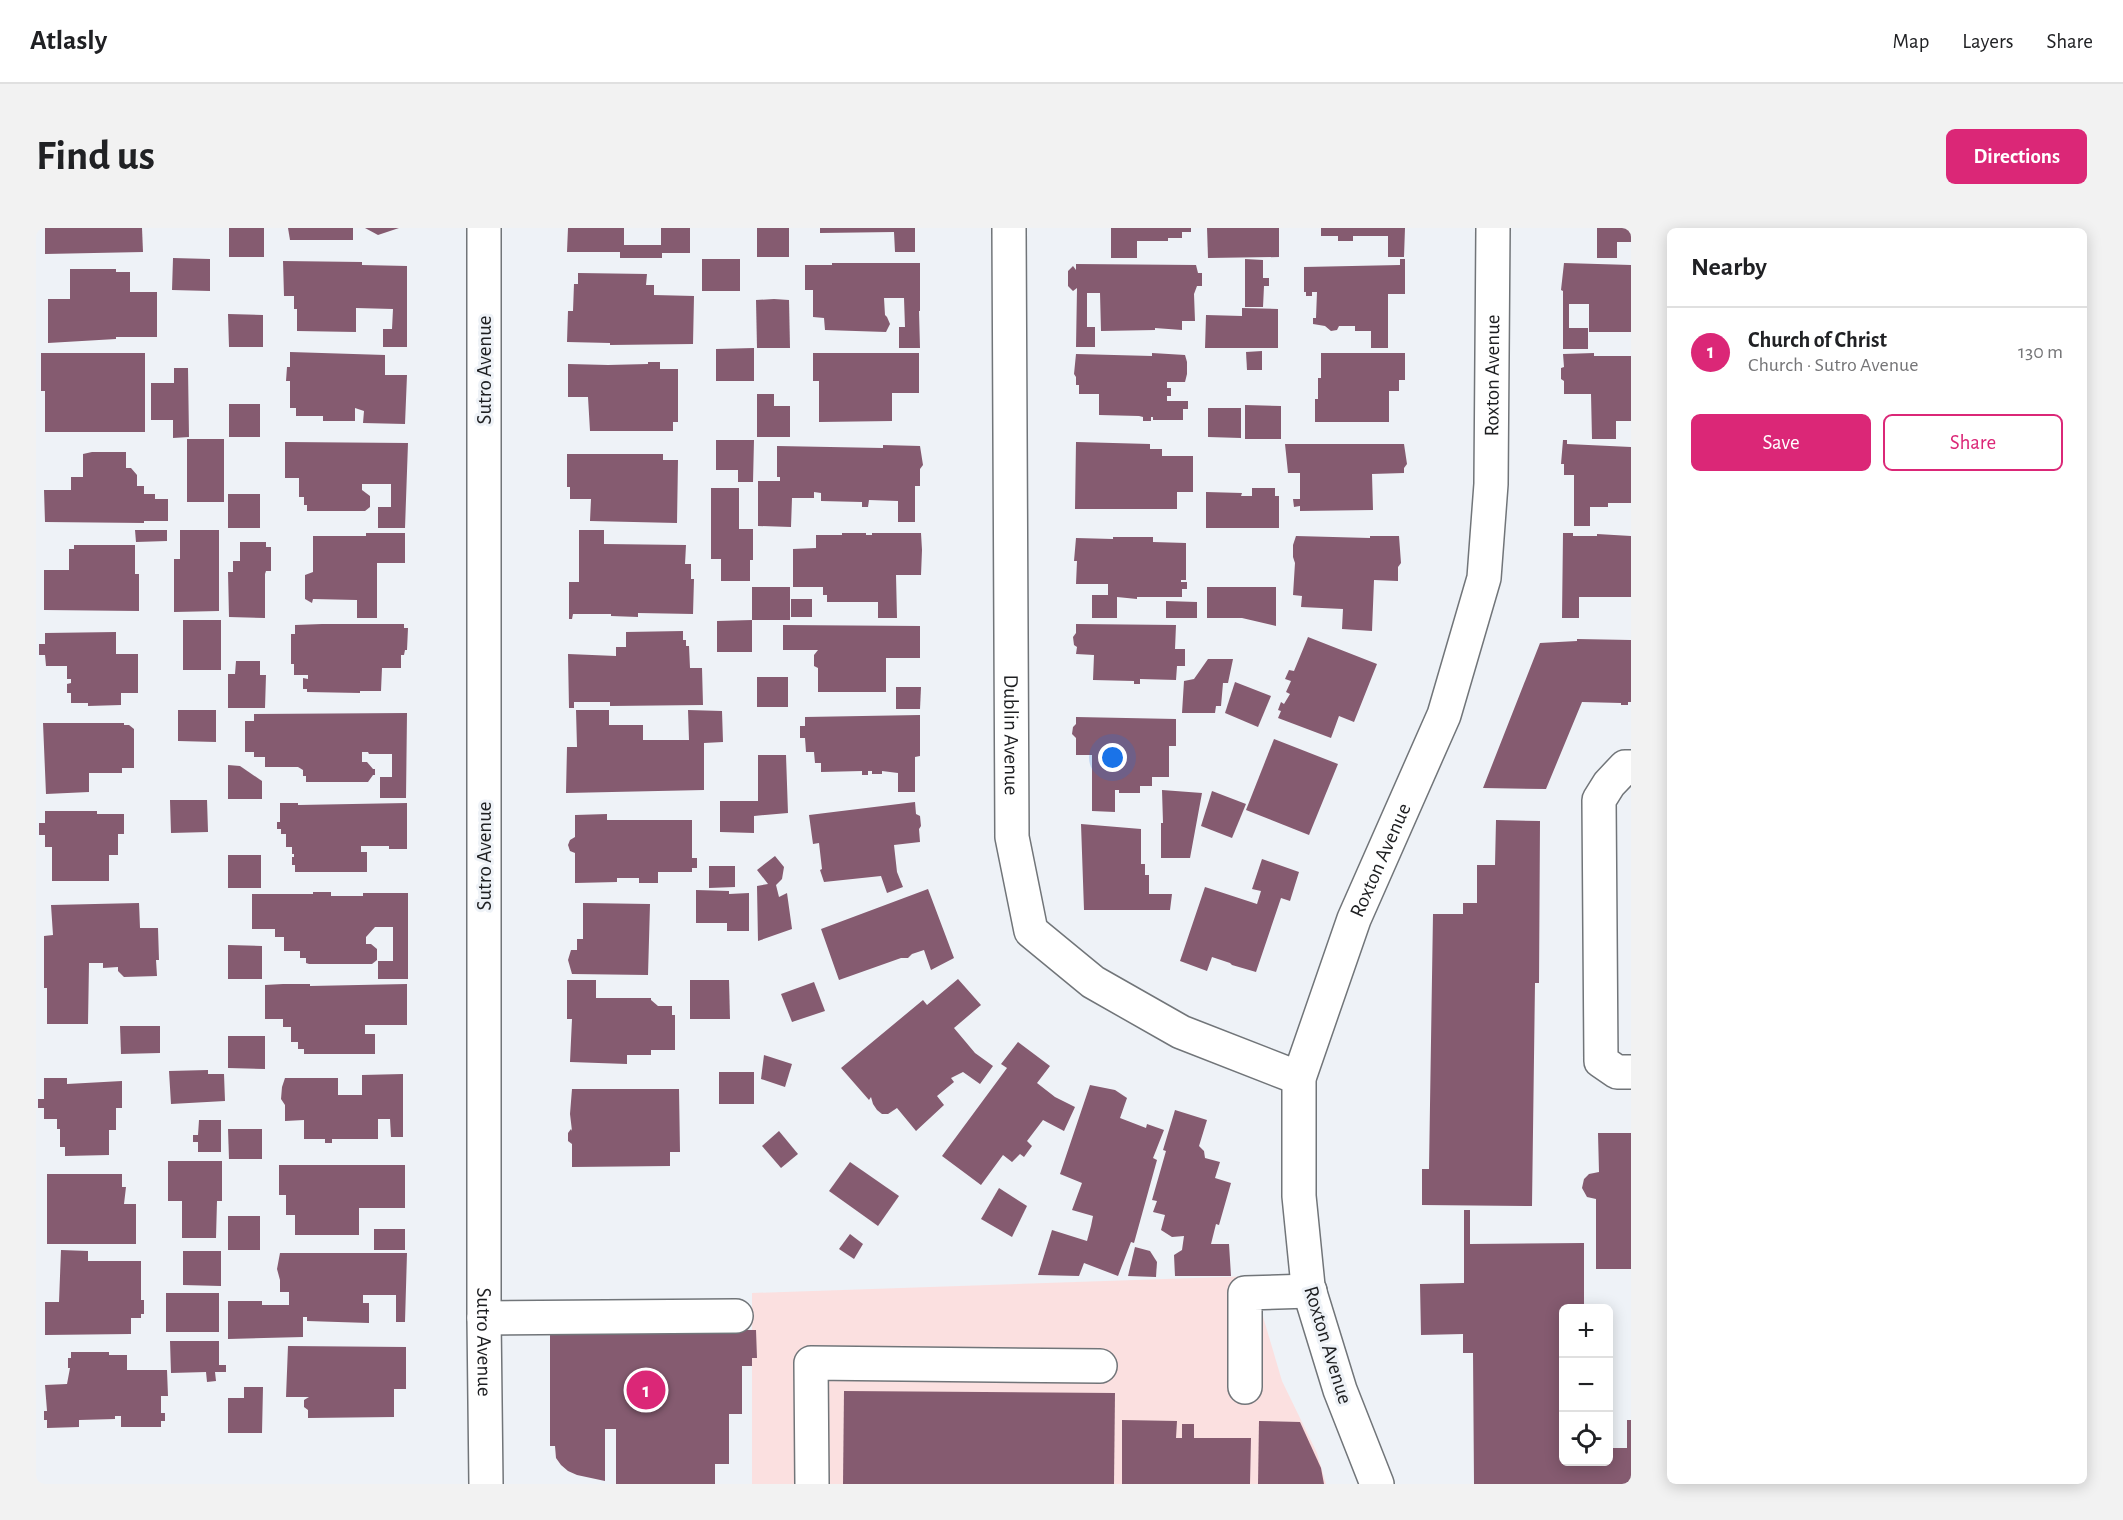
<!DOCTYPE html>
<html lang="en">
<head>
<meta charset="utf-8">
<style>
	:root { --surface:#fff; --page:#f2f2f2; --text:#202124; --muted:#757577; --line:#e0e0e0; --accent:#db2777 }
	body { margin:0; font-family:"Alegreya Sans",sans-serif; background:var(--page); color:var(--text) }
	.controls { position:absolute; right:18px; bottom:18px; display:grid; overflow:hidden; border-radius:9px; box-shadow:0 3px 15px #0003 }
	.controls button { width:54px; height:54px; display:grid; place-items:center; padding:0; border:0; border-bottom:2px solid var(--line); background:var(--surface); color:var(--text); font:30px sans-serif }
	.you { position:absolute; left:1077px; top:530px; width:21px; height:21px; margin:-15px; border:4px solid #fff; border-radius:50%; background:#1a73e8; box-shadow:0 0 0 9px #1a73e833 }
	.badge { display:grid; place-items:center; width:39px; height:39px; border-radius:50%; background:var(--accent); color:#fff; font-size:20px; font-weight:700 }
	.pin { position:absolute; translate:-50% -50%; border:3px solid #fff; box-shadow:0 2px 6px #0006 }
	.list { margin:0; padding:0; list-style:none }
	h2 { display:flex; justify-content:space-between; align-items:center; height:78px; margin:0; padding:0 24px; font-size:26px }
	h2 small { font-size:20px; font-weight:400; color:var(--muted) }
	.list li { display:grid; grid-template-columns:39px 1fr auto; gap:18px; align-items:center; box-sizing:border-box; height:90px; padding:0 24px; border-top:2px solid var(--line) }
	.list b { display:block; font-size:22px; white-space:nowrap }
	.list p { margin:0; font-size:20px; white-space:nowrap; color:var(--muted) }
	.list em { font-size:20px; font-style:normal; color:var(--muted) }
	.actions { display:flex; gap:12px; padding:18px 24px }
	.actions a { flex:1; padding:14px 0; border:2px solid var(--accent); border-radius:9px; text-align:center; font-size:21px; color:var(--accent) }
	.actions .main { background:var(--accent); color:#fff }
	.icon { flex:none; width:33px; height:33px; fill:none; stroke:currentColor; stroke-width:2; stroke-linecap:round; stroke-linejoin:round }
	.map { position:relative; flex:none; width:1595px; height:1256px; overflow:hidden; border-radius:9px }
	header { display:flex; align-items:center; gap:36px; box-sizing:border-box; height:84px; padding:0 30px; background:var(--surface); border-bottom:2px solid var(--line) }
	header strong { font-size:28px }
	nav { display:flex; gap:33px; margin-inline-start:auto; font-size:21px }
	.intro { display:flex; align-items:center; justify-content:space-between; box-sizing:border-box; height:144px; padding:0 36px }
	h1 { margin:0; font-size:42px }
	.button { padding:15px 27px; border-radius:9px; background:var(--accent); color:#fff; font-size:21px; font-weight:700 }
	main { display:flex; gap:36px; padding:0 36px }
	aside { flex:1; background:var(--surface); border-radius:9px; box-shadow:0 3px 15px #0003 }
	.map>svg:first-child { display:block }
</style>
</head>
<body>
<header>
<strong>Atlasly</strong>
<nav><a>Map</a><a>Layers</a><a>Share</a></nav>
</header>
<div class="intro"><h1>Find us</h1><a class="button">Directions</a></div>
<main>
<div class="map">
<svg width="1595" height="1256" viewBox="0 0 1595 1256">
	<rect width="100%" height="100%" fill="#eef2f7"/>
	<path fill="#fbe0e0" d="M1218 1048 1228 1092 1246 1153 1281 1225 1290 1256H716V1065Z"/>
	<g fill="#855b70">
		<path d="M9 0H106L107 24 9 26Z"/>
		<rect x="193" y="0" width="35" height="29"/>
		<path d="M252 0H317V12H254Z"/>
		<path d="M329 0H363L342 7Z"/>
		<path d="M532 0H588V17H625V0H654V25H626V30H584V24H531Z"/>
		<rect x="721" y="0" width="32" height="29"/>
		<path d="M784 0H879V24H859L858 4 784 5Z"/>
		<path d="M1075 0H1155V4H1146V10H1132V13H1101V30H1075Z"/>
		<path d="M1171 0H1243V29L1172 30Z"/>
		<path d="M1285 0H1369L1368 29H1352V8H1317V13H1302V8H1285Z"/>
		<path d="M1561 0H1595V14H1581V30H1561Z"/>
		<path d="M137 30 174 31V63L136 62Z"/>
		<rect x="666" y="31" width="38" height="32"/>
		<path d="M1209 31 1227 32V50H1233V58H1228L1227 79H1209Z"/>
		<path d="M1364 31H1369V66H1352V120H1335V103H1319V98H1303L1301 102 1295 103 1289 98 1277 96V90H1280L1281 64H1276V68H1270V64H1268V39L1364 37Z"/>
		<path d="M247 33 326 34V37L371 38V119H347V101H356L357 81 320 80V104L261 103V81H258V68H248Z"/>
		<path d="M796 35H884V83H883L884 120H863V99H869L868 70H848L849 87 851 89 854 96 850 104 789 102 788 90 777 89V62H769V37H796Z"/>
		<path d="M1528 35 1595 37V104H1553V76H1533V100H1552V121H1527V63L1525 62Z"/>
		<path d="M1040 36 1160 37 1162 45H1166V58H1161L1158 66 1159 93H1146V102L1119 100V102L1065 103 1064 65H1051V99H1059V119H1040L1041 60 1037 63 1032 58V43L1037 38 1040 42Z"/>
		<path d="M34 41H80V44H94V64H121V109H80V111L12 115V71H34Z"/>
		<path d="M542 45 611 46 610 57H618V67L658 68 657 116 574 117V115L531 114 532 83H537L538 56H542Z"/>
		<path d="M738 71 753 72 754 120H721L720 72Z"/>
		<path d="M1206 80 1242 81V120H1169L1170 87 1206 88Z"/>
		<path d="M192 86 227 87V119H193Z"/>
		<path d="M718 120V153H680V121Z"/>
		<path d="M1226 123V142H1211L1210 124Z"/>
		<path d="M254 124 349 127V147H371L369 196 327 195 328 183 319 180V193H287V188H260V180H254V153H250L251 139H254Z"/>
		<path d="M5 125H109V204H9V163H5Z"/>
		<path d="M777 125H883V165H856V193L783 194V153H777Z"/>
		<path d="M1116 125 1149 127 1151 134V146L1149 154H1131V160H1135V168H1131V173H1152V181H1147V192H1117V189H1115V193H1107V189L1103 188 1063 187V166H1043V157H1040V149L1038 146 1040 126 1116 128Z"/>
		<path d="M1285 125H1369V152H1363V163H1353V194H1279V171H1282V150H1285Z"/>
		<path d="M1558 125V128H1595V193H1580V211H1556L1555 166H1528V153L1525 151V140L1528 139 1527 126Z"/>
		<path d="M612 134H624V141H642V194H637V203H554L552 169H532V136L572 137 612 136Z"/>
		<path d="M138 140H152L153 209 137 210V192H115V155H138Z"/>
		<path d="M721 166H738V178H754V209H721Z"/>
		<rect x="193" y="176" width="31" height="33"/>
		<path d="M1209 177 1245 178V211H1209Z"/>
		<path d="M1172 180H1205V210L1172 209Z"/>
		<rect x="151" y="211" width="37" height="63"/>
		<path d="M680 212H718L717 254H702V242H680Z"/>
		<path d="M1527 212H1531V216L1595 219V275H1572V279H1554V298H1538V247H1528V236H1525Z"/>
		<path d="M249 214 372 215 369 300H342V279H355V256H326V262L334 268V279L329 283H271V277H268V269H263V250H249Z"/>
		<path d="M1040 214 1114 216V221H1126V228H1157V264H1141V281H1039Z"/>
		<path d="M1249 216H1368L1371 236 1368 240V245L1336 246 1337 282 1264 283V278L1258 279 1257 271H1264V245H1252Z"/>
		<path d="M847 217 884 218 887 237 884 241V258H879V294H862V273L833 272 832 279H826V274L785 273V265L778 264V270H756L755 299 722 298V253H744V249H741V218L847 220Z"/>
		<path d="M56 224H90V240H95L101 247V258H108V266H119V271H132V293H108V295L9 294 8 262H35V249H47V226Z"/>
		<path d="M531 226H627V232H642L641 295 554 293 555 271H534V259H531Z"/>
		<path d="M675 260H703V301H717V332H714V353H685V331H675Z"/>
		<path d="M1216 260H1239V268H1243V300H1170V264L1206 265 1205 268H1216Z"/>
		<rect x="192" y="266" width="32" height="34"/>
		<path d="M99 302H131V313L100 314Z"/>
		<path d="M144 302H183V383L138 384V331H144Z"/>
		<path d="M543 302H568V316L650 317 649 336H655V351H658L657 386 602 385V389L575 388V386H537L536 391H533V354H543Z"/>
		<path d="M330 305H369V335H341V390H321V372L277 371 276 375 269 371V347L277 344V308H330Z"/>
		<path d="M806 305H830V307H836V305H885L886 322 885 347H860L861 390H842V374H791V367H787V359H757V321L780 320V307H806Z"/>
		<path d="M1527 305H1537V308H1561V306L1595 308V369H1543V390H1526Z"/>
		<path d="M1260 308 1334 310V308H1363L1365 335 1362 339V353L1338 352 1336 403 1306 401 1307 381 1265 379 1266 368 1257 367 1259 335 1257 329V317Z"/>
		<path d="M1077 309H1117V314L1150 315V352H1145V354H1151V361H1146V369H1101V371L1081 369V390H1056V367H1072V356H1040L1041 333H1038L1040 310 1077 311Z"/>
		<path d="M204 314H230V319H235V343H230L229 346V390L193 389 192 344H197V333H204Z"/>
		<path d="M38 317H99V346H103V383L8 382V342H33V321H38Z"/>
		<rect x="716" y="359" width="38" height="33"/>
		<path d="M1171 359H1240V398L1206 390H1171Z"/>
		<rect x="755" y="371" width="21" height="18"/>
		<path d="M1130 373 1161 374V390H1130Z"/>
		<rect x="147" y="392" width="38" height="50"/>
		<path d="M716 392V424H681V393Z"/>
		<path d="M286 396H368V400H372L371 422H369L368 427H365V440H346L345 463H324V465L271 464V461H267V450L272 451V447H258V436H255V406H259V397Z"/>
		<path d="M1040 396 1140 397 1139 421H1149V438H1141L1140 452 1104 451V456H1098V453L1057 452 1058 427 1040 426 1041 419 1038 417 1037 409 1040 405Z"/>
		<path d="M747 397 884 398V430H850V464H782V440L778 438V427L782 422H747Z"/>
		<path d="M647 403V412H650V418H653L654 440H666L667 477 574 478V474H538V480H533L532 426 580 428V419H590V404Z"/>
		<path d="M80 404V426H102V465H85V477L52 478V475H35V465H31V456L35 455V451H31V438H10L9 427H3V416H9V405Z"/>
		<path d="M1272 409 1341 436 1318 494 1303 488 1295 510 1242 490 1245 483 1242 482 1245 474 1248 476 1254 466 1250 464 1255 453 1249 451 1253 442 1258 443Z"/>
		<path d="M1541 411 1595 412V474H1592V477H1585V475L1546 474 1510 561 1447 560 1504 415 1541 413Z"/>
		<path d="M1172 431H1197L1192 455H1187L1185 478H1180L1179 485H1146L1148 453 1158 451Z"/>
		<path d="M200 433H224V447H230L229 480H192V446H199Z"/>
		<rect x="721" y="449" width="31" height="30"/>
		<path d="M1199 454 1235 468 1222 499 1189 485Z"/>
		<path d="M860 459H885L884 481H860Z"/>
		<path d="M142 482H180V514L142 513Z"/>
		<path d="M540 482H573V497H607V512H653L652 482 686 483 687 514 668 515V562L530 565 531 519H541Z"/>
		<path d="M371 485 370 570H344V549H356V526H333L332 524H326V534H331L337 541H339V547H337L332 554H270V548H267V542L262 539H229V529H218V524H209V493H218V486Z"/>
		<path d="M884 487V528L879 529V564H862V545L846 543V546H836V543H832V547H826V543L785 544V535H779L778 524H770L769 510H764V498H769V489Z"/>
		<path d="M1040 489 1140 491V518H1133V549H1116V558H1104V565H1083V562H1079V584L1056 583V527H1040V510L1036 506 1037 499 1040 496Z"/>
		<path d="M7 495H88V497H93L98 501V540H86V545H53V564L10 566Z"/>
		<path d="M1238 511 1302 536 1273 607 1210 582Z"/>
		<path d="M722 527H750L752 585 718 588V605L684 604V573H722Z"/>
		<path d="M192 537 204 538 226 553V571H192Z"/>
		<path d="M1126 562 1166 565 1154 630H1125V595H1127Z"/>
		<path d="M1176 563 1210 576 1196 610 1165 598Z"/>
		<path d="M134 572H171L172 604 135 605Z"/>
		<path d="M879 574 880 586 884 588 885 598 883 601 884 614 858 617 861 644 867 659 851 665 845 648 788 654 784 642 786 641 783 615 777 616 773 587Z"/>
		<path d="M244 575H262V577L371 575V621H353V618H325V624H331V644H259V637H256V629H258V626H256V619H250V606H245V601H241V594H244Z"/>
		<path d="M9 583H61V586H88V606H82V627H73V653H16V619H9V607H3V595H9Z"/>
		<path d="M571 586V592H656V630H661V640H656V644H622V655H603V650H581V654L539 655V625L534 623 532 617 534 612 539 609V587Z"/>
		<path d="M1460 592 1504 593 1503 755H1499L1496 978 1386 977V941H1393L1397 686H1427V675H1441V637H1459Z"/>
		<path d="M1045 596 1105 601V636H1109V647H1113V666H1136L1134 682H1048Z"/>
		<rect x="192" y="627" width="33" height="33"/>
		<path d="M739 628 748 639 746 651 740 657 743 669 751 665 756 701 722 713 721 658 732 656 721 642Z"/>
		<path d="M1226 631 1263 644 1254 673 1245 670 1220 744 1196 737 1194 735 1176 729 1171 743 1144 733 1169 659 1221 676 1225 663 1216 661Z"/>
		<path d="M673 638H699V659L673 660Z"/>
		<path d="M892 661 918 730 895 742 888 722 876 726 872 730H865L803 752 785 701Z"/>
		<path d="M660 662 693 663V666L713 665V703H691V695H660Z"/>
		<path d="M277 664H295V668H327V665H372V751H342V733H357V699H339L330 709V716H335L341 721V732L336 736H273L270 735V730H264V723H248V709H239V701H216V666H277Z"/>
		<path d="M103 675 104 700H122L123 732H120L121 748 88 749 82 743V739L67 740V735H53L52 796H11V760H8V708L17 707 15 677Z"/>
		<path d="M547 675 614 676 612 747 536 746 532 732 535 722H541V711H547Z"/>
		<path d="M192 717 226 718V751H192Z"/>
		<path d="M922 751 945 777 918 800 939 825 957 838 944 856 927 844 915 850 918 854 901 868 908 877 880 903 861 880 852 886H846L841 882 837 876 835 869 833 872 805 840 887 772 891 777Z"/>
		<path d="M531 752H560V770H615V772L622 778H636V787H639V822H615V827H591V836L534 834 536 791H531Z"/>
		<path d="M654 752H693L694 791H654Z"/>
		<path d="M778 754 789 783 756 794 745 766Z"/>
		<path d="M247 756H274V758L371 756V797H329V806H339V826H268V821H262V814H255V799H247V791H229V757Z"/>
		<path d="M84 798H124V825L85 826Z"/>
		<path d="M192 808H229V841L192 840Z"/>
		<path d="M982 814 1014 838 1001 855 1019 869 1039 879 1028 903 1007 892 991 913 996 918 988 929 984 926 976 934 967 927 945 957 906 928 971 840 965 836Z"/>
		<path d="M728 827 756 836 749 859 725 851Z"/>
		<path d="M172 842V846H188L189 873 135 876 133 843Z"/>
		<rect x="683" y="844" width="35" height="32"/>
		<path d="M367 846V909H355L354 891H342V911H296V915H289V911H268V892L249 893V877L245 871 246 859 249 850H302V867H326V847Z"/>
		<path d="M8 850H31V856L86 853V880H80V902H73V927L29 928V919H24V901H21V891H8V880H2V871H8Z"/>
		<path d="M1054 857 1079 862 1091 870 1084 890 1110 900 1111 896 1128 902 1117 930 1121 932 1098 1015 1095 1014 1082 1048 1048 1035 1043 1048 1002 1047 1016 1002 1051 1013 1055 998 1057 988 1036 982 1046 955 1024 946Z"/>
		<path d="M536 861H643L644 924H634V938L536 939V916L532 913V905L535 901 536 903 534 886Z"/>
		<path d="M1139 882 1171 892 1163 918 1168 923 1169 930 1184 934 1179 950 1195 955 1183 997 1180 996 1175 1016H1193L1195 1048H1139L1138 1027 1146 1022 1148 1008 1136 1009 1125 1002 1129 987 1117 984 1121 973 1116 972 1130 923 1127 922Z"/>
		<path d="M163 892H185V924H162V914H157V907H162Z"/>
		<path d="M192 901H226V931H193Z"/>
		<path d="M743 903 762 926 745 940 726 918Z"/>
		<path d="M1562 905H1595V1041H1560V971L1551 969 1546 960 1548 951 1553 946 1563 944Z"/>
		<path d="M132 933H186V973H181L180 1010H146V973H132Z"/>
		<path d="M814 934 863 968 842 998 793 963Z"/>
		<path d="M243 937H369V980H323V1007H259V987H250V967H243Z"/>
		<path d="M11 946H86V959H90L88 976H100V1016H11Z"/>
		<path d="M963 960 991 978 976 1009 945 991Z"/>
		<path d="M1428 982H1434V1016L1548 1015V1080H1528V1234H1572V1202H1576V1220H1591V1192H1595V1256H1438L1437 1125H1427V1106L1385 1107 1384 1056 1428 1055Z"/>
		<rect x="192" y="988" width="32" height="34"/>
		<rect x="338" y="1001" width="31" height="21"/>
		<path d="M814 1006 827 1016 818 1031 803 1021Z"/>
		<path d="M1099 1019 1114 1023 1121 1034 1120 1049 1092 1048Z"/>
		<path d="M25 1022 52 1023V1033H105V1072H108V1086H105V1090H95V1106L9 1107V1074H23Z"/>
		<path d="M147 1023H185V1058L147 1057Z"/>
		<path d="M244 1025H371L369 1094H360V1067H327V1075H333V1095L271 1093V1089H267V1109L192 1111V1073H226V1077H253V1064H244V1052L241 1041Z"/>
		<rect x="130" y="1065" width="53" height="39"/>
		<path d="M514 1101 720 1102 721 1130H716V1138H706V1186H693V1236H679V1256H580V1201H569V1253L541 1247 532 1243 525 1237 520 1230 519 1218H514Z"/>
		<path d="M134 1113H183V1137H190V1144H179L180 1153 171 1154 170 1144 135 1145Z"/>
		<path d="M252 1118 370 1119V1161H358V1189L272 1190V1182L268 1179V1172L273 1169H250Z"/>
		<path d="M35 1124H73V1127H91V1142H131L132 1168H125V1185H129V1193H125V1199H85V1188H79V1191L43 1192V1199L11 1200V1192H8V1183H11L9 1157 31 1156 34 1140H32V1130H35Z"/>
		<path d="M208 1159H227L226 1205H192V1170H208Z"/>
		<path d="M808 1163 1079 1165 1078 1256H807Z"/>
		<path d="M1086 1192 1141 1193 1140 1210H1146V1196H1158V1210H1215L1214 1256H1086Z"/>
		<path d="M1223 1193 1264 1194 1285 1240 1288 1256H1222Z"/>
	</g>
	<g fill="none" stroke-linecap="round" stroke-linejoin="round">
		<defs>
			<g id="minor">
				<path id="s1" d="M448 0V1090L450 1256"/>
				<path id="s2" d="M973 0 976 609 995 703 1057 754 1145 804 1263 850"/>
				<path d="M1595 539H1589L1573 556 1563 572 1565 833 1581 844H1595"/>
				<path d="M448 1090 700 1088"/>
				<path d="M1209 1159V1065L1274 1063"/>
				<path d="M776 1256 775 1135 1064 1138"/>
				<path id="s3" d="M1341 1256 1304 1162 1272 1058 1263 968V850L1318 691 1408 487 1448 350 1455 256 1457 0"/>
			</g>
		</defs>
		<use href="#minor" stroke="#717579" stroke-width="36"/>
		<use href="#minor" stroke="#fff" stroke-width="33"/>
	</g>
	<g text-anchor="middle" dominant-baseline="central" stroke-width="6" stroke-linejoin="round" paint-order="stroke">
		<g font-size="21" fill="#1d1e20" stroke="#eef2f7">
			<text transform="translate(448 142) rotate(-90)">Sutro Avenue</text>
			<text stroke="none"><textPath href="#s3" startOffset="1155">Roxton Avenue</textPath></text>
			<text stroke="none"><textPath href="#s2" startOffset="507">Dublin Avenue</textPath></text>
			<text transform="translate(448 628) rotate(-90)">Sutro Avenue</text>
			<text stroke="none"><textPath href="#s3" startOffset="651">Roxton Avenue</textPath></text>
			<text stroke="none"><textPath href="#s1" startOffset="1114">Sutro Avenue</textPath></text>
			<text transform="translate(1292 1117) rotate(73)">Roxton Avenue</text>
		</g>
	</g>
</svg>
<div class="controls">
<button>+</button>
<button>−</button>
<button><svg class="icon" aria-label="locate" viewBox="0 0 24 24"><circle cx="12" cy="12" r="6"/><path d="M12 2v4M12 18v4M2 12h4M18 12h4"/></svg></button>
</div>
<div class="you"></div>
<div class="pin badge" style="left:610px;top:1162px">1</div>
</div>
<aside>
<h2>Nearby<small></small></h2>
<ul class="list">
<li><span class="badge">1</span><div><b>Church of Christ</b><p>Church · Sutro Avenue</p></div><em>130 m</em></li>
</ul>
<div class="actions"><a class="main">Save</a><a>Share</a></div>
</aside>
</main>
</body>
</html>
